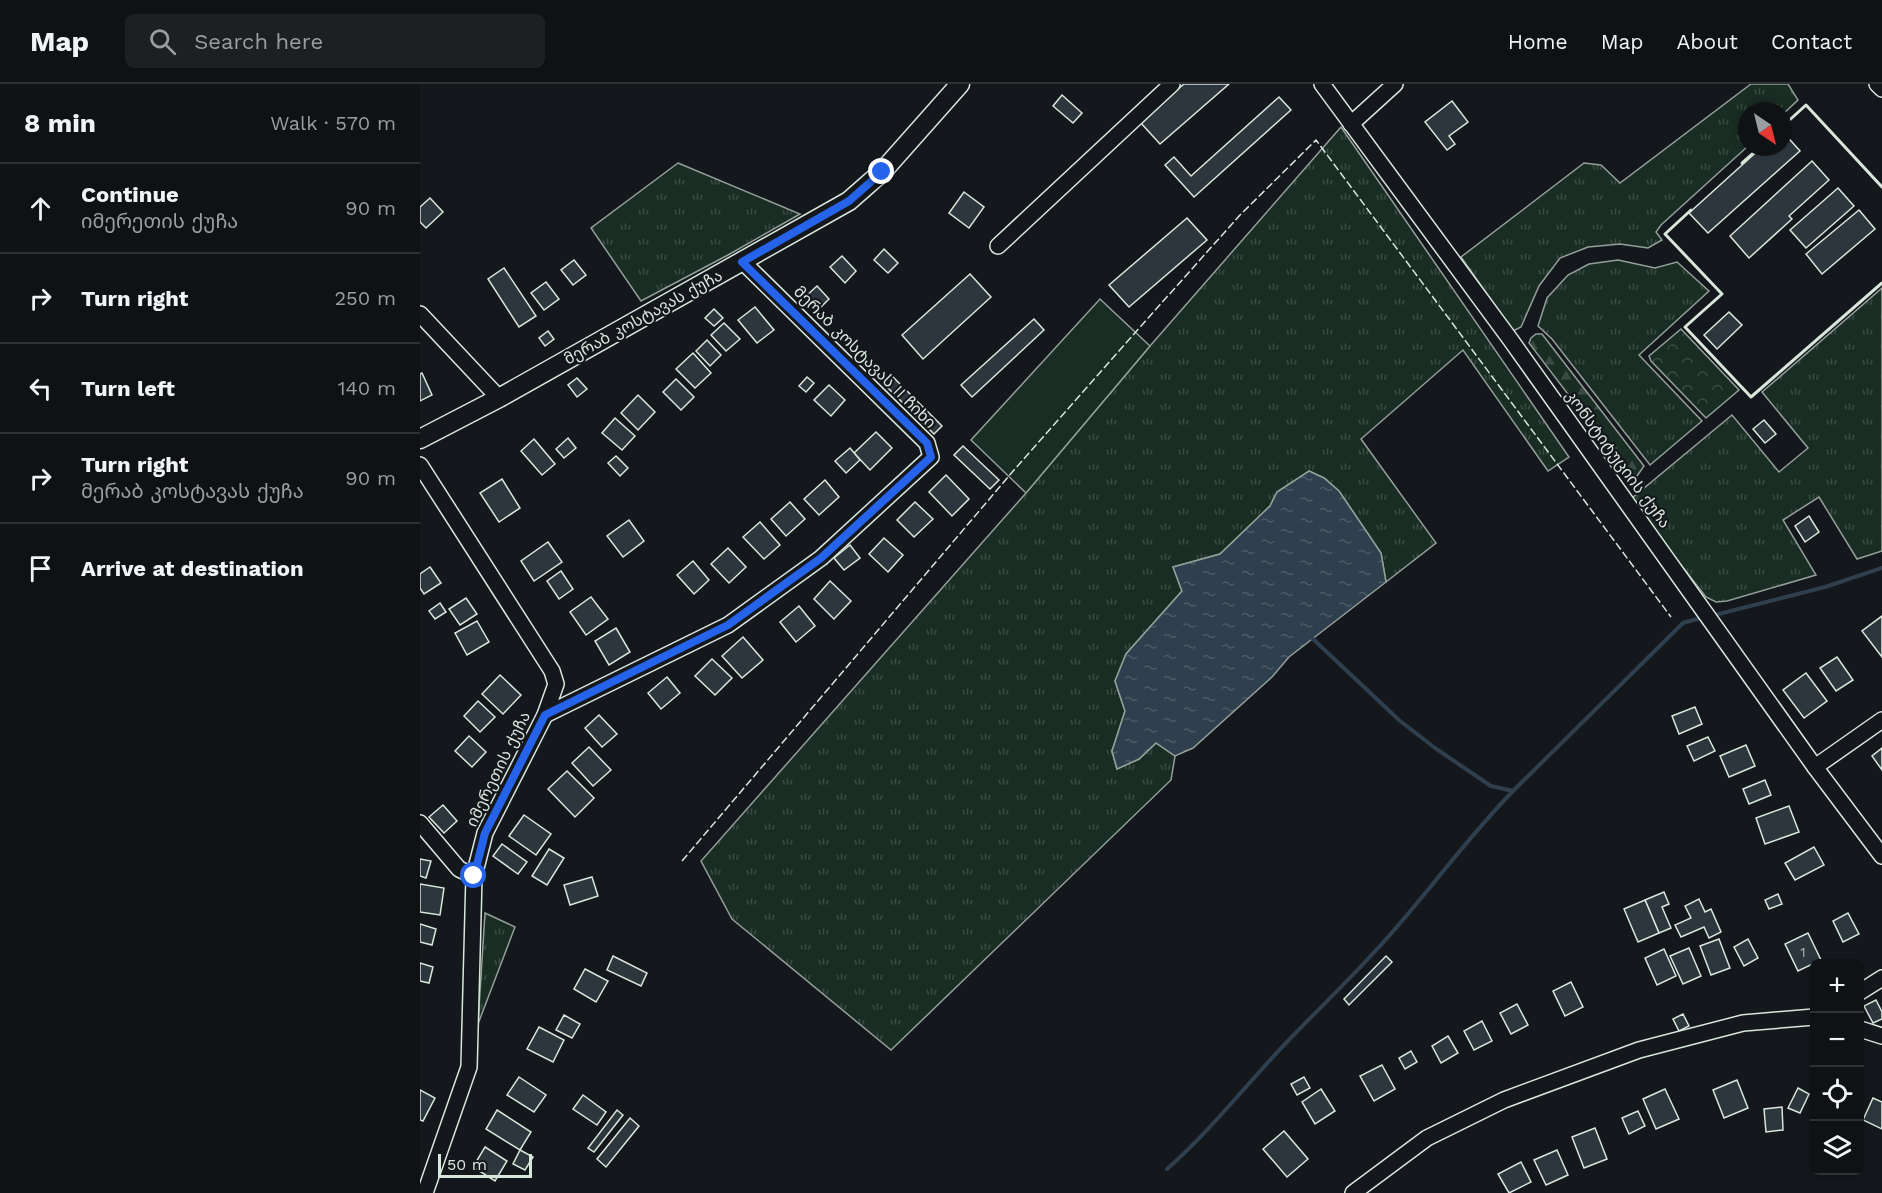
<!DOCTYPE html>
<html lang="en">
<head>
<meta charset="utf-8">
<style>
	:root { --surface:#0f1215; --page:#1d2022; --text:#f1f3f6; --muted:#9b9ea0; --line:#2f3234 }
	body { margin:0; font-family:"Work Sans","Noto Sans Georgian",sans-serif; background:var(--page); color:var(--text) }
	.controls { position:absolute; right:18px; bottom:18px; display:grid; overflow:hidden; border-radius:9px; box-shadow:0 3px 9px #0003 }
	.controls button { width:54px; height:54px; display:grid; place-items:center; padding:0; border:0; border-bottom:2px solid var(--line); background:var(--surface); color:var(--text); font:30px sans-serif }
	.compass { position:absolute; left:1318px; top:18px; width:54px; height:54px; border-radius:50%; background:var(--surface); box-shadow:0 3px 9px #0003; rotate:145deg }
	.scale { position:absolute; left:18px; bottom:15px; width:94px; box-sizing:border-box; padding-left:6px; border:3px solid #d8e6dc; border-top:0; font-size:16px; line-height:21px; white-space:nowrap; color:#d8e6dc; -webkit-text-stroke:4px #14181c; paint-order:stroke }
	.stop { position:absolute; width:18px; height:18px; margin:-14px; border:4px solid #2563eb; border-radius:50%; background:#fff }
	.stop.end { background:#2563eb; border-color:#fff; box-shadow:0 2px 6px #0008 }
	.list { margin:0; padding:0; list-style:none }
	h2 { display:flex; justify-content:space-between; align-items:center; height:78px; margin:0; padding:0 24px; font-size:26px }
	h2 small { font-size:20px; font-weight:400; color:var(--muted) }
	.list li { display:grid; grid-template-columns:39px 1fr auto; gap:18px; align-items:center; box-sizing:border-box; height:90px; padding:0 24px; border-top:2px solid var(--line) }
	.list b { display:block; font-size:22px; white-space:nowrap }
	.list p { margin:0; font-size:20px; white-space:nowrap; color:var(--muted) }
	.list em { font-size:20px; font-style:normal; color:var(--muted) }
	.icon { flex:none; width:33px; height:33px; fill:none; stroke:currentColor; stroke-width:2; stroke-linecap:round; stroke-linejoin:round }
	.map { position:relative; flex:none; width:1462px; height:1109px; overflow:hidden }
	header { display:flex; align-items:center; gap:36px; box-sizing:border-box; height:84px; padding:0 30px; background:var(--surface); border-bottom:2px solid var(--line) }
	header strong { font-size:28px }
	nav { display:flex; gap:33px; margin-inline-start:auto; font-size:21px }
	.search { width:420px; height:54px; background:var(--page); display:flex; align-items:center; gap:15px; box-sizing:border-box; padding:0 21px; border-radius:9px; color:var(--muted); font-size:22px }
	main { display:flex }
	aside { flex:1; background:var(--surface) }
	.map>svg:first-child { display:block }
</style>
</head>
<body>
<header>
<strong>Map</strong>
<div class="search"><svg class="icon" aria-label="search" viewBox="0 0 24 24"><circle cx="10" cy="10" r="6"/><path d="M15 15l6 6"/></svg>Search here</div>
<nav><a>Home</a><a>Map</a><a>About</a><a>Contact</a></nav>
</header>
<main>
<aside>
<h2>8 min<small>Walk · 570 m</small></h2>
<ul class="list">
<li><svg class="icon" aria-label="ahead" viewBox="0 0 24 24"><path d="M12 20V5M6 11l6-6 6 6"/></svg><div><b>Continue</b><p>იმერეთის ქუჩა</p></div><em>90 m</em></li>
<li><svg class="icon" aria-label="right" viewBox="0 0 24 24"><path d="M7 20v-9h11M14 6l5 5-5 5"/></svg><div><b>Turn right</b></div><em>250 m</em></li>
<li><svg class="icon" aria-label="left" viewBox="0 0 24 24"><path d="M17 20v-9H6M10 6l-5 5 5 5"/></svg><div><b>Turn left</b></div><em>140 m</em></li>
<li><svg class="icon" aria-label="right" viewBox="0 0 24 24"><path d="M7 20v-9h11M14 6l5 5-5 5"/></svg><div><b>Turn right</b><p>მერაბ კოსტავას ქუჩა</p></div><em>90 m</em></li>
<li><svg class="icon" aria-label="arrive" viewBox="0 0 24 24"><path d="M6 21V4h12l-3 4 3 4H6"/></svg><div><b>Arrive at destination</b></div></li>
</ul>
</aside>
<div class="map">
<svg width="1462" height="1109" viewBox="0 0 1462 1109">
	<defs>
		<pattern id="grass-tufts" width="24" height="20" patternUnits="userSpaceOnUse" patternTransform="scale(1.5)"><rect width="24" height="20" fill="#1a2d24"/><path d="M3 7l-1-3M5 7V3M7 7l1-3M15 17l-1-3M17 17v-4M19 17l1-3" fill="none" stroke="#3b4b43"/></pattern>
		<pattern id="forest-firs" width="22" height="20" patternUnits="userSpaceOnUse" patternTransform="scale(1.5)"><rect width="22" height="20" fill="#1a2d24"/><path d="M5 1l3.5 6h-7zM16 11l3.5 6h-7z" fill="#3b4b43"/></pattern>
		<pattern id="park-crowns" width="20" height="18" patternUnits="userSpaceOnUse" patternTransform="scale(1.5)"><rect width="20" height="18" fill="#1a2d24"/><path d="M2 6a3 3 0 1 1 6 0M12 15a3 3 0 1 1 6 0" fill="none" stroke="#3b4b43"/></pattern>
		<pattern id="water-ripples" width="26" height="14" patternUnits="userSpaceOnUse" patternTransform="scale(1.5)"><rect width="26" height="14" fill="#2f3f4d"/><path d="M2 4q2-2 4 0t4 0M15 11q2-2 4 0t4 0" fill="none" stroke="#4c5b66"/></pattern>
	</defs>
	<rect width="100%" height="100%" fill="#14181c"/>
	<g fill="url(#grass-tufts)" stroke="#939e99" stroke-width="1.5">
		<path d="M1331 0H1368L1378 16 1363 30V27H1327V63L1241 141 1236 148 1242 156 1228 164 1200 160 1168 163 1140 174 1119 202 1101 243 1093 247 1041 173 1164 79 1181 81 1200 99Z"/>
		<path d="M921 43 1149 373 1128 387 1043 266 941 355 1016 459 966 498 961 469 919 407 904 394 889 387 857 408 850 422 800 470 753 483 762 507 706 570 695 597 705 627 692 667 697 685 719 675 736 659 755 672 751 696 471 966 312 835 281 777 606 409 730 262Z"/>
		<path d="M258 79 380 130 308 171 221 217 171 144Z"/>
		<path d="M1198 176 1235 184 1257 178 1289 207 1219 271 1282 337 1230 381 1132 255 1118 242 1127 214 1148 191 1169 180Z"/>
		<path d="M1462 204V467L1437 475 1399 413 1363 436 1396 491 1307 517 1296 518 1286 513 1217 425 1211 415 1312 331 1359 388 1388 364 1342 308Z"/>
		<path d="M65 829 95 843 58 940Z"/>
	</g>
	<path fill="url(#forest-firs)" stroke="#939e99" stroke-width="1.5" d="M1116 250H1122L1224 382 1217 392 1211 393 1109 259 1111 254Z"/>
	<path fill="url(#park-crowns)" stroke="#939e99" stroke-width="1.5" d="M1261 245 1319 306 1286 334 1231 277 1229 272Z"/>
	<path fill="#1a2d24" stroke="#939e99" stroke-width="1.5" d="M680 215 730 262 606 409 551 356Z"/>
	<path fill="url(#water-ripples)" stroke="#939e99" stroke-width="1.5" d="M889 387 904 394 919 407 961 469 966 498 869 573 852 593 773 664 755 672 736 659 719 675 697 685 692 667 705 627 695 597 706 570 762 507 753 483 800 470 850 422 857 408Z"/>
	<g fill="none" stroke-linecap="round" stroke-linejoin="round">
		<g stroke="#2f3f4d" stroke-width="4">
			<path d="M1291 532 1405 503 1462 484"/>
			<path d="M893 555 979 636 1015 664 1071 702 1093 707 1263 539 1284 533"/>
			<path d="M747 1085C790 1047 826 1001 865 960 902 921 941 885 975 845 1015 799 1051 750 1093 707"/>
		</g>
	</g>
	<g fill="#2c363c" stroke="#d8e6dc" stroke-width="1.5">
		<path d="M764 0H809L740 60 720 38Z"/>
		<path d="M642 11 662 29 653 39 633 22Z"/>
		<path d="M859 13 871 26 774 113 745 81 754 73 771 92Z"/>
		<path d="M1032 17 1048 38 1029 52 1035 60 1027 66 1005 38Z"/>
		<path d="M1363 48 1380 67 1288 149 1269 129 1342 63H1363Z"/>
		<path d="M1392 77 1409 96 1369 132 1372 135 1329 174 1310 152Z"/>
		<path d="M1418 104 1434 122 1386 164 1370 146Z"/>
		<path d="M544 108 564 123 549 144 529 129Z"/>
		<path d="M10 114 23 128 6 144 0 138V123Z"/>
		<path d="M1439 126 1455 145 1402 190 1386 170Z"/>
		<path d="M767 134 787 156 709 223 689 201Z"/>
		<path d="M464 165 478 179 468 189 454 176Z"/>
		<path d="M422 172 436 187 425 199 410 183Z"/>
		<path d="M154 176 166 191 153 201 141 186Z"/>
		<path d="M84 184 116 232 99 243 68 195Z"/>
		<path d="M550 190 571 213 503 275 482 251Z"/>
		<path d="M126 198 139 215 124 226 111 209Z"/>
		<path d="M397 202 409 215 398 226 385 213Z"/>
		<path d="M335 223 354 246 337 259 318 236Z"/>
		<path d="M294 225 303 234 294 242 285 234Z"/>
		<path d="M1309 228 1322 241 1297 265 1284 251Z"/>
		<path d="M614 235 624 246 552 313 541 301Z"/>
		<path d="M304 239 320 255 306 267 291 251Z"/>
		<path d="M128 247 134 255 125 262 119 254Z"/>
		<path d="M287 256 301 271 290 282 276 267Z"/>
		<path d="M273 269 291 289 275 304 256 285Z"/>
		<path d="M2 289 12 311 0 317V290Z"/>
		<path d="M471 291 522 342 514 350 463 299Z"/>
		<path d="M387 293 394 299 386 308 379 302Z"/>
		<path d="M157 294 167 305 157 313 148 301Z"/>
		<path d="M256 295 274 313 261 326 243 308Z"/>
		<path d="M409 301 425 316 411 332 394 316Z"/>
		<path d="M218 311 235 328 218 346 201 329Z"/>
		<path d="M195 334 215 352 202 366 182 349Z"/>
		<path d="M1344 336 1356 350 1345 359 1333 345Z"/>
		<path d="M456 348 472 364 450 386 434 369Z"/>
		<path d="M148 354 156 364 144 374 136 365Z"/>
		<path d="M114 355 135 380 122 391 101 367Z"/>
		<path d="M543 362 579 396 570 405 534 371Z"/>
		<path d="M430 364 440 376 426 389 415 377Z"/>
		<path d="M196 372 208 384 200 392 188 379Z"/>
		<path d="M526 391 549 415 532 432 509 408Z"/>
		<path d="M82 395 100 424 79 438 60 409Z"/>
		<path d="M405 396 419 413 399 431 384 415Z"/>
		<path d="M370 418 385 435 366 452 351 435Z"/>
		<path d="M495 418 513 435 494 453 477 436Z"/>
		<path d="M1389 432 1399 448 1385 458 1375 442Z"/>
		<path d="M209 436 224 457 203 473 187 452Z"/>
		<path d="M340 438 360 461 344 475 323 453Z"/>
		<path d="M464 454 483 471 468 488 449 470Z"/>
		<path d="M128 458 142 478 114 497 101 477Z"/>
		<path d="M430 461 440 474 424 486 414 474Z"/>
		<path d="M308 464 326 483 309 499 291 480Z"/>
		<path d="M273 477 289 496 274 510 257 491Z"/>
		<path d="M10 483 21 499 4 510 0 504V490Z"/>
		<path d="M141 487 153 505 139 515 127 497Z"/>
		<path d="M410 497 431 517 414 535 394 515Z"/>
		<path d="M171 513 188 535 166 551 150 528Z"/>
		<path d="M46 514 57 530 40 541 29 525Z"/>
		<path d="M20 519 26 528 15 535 9 527Z"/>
		<path d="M379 522 395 542 376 558 360 538Z"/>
		<path d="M1462 532V573L1442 547Z"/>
		<path d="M57 537 69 558 47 571 35 549Z"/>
		<path d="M196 544 210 568 189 581 175 557Z"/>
		<path d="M323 553 343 576 322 594 302 572Z"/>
		<path d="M1417 573 1433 596 1416 607 1400 584Z"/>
		<path d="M292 575 312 594 295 611 275 592Z"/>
		<path d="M1386 589 1407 617 1384 634 1363 606Z"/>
		<path d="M80 591 101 611 83 630 62 610Z"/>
		<path d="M247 593 260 609 241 625 228 609Z"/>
		<path d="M58 617 75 633 60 648 44 632Z"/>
		<path d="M1275 623 1282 640 1259 650 1252 632Z"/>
		<path d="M179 631 197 650 182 663 165 644Z"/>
		<path d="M49 652 66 668 52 683 35 667Z"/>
		<path d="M1288 653 1295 667 1274 677 1267 662Z"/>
		<path d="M1326 661 1335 682 1309 693 1300 672Z"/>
		<path d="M169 663 191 686 173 702 152 679Z"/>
		<path d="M1462 664V686L1452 672Z"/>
		<path d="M147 687 174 714 155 733 128 705Z"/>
		<path d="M1345 696 1351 711 1329 720 1323 705Z"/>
		<path d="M23 721 37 737 24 749 9 733Z"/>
		<path d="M1369 722 1379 748 1345 760 1336 734Z"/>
		<path d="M104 731 131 750 116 771 89 752Z"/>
		<path d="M82 760 107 778 98 790 73 772Z"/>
		<path d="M1394 763 1404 781 1375 796 1365 779Z"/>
		<path d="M129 765 144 774 127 801 112 792Z"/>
		<path d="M0 775 11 777 6 794 0 792Z"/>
		<path d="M172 793 178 812 150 821 144 801Z"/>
		<path d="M0 800 24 804 20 831 0 828Z"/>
		<path d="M1244 808 1249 820 1242 823 1251 844 1239 849 1225 816Z"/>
		<path d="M1358 810 1362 820 1349 825 1345 816Z"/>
		<path d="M1279 815 1285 828 1291 825 1301 848 1289 854 1284 843 1261 853 1255 841 1271 834 1265 822Z"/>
		<path d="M1225 816 1239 849 1218 858 1204 825Z"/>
		<path d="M1428 829 1439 850 1423 858 1413 837Z"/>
		<path d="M0 840 16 845 12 861 0 858Z"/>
		<path d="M1388 849 1401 876 1378 887 1365 860Z"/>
		<path d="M1299 855 1310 884 1291 891 1280 862Z"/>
		<path d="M1328 855 1338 874 1324 882 1314 863Z"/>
		<path d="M1269 864 1281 892 1263 900 1250 872Z"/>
		<path d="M1244 865 1256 892 1237 901 1225 874Z"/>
		<path d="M193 872 227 889 221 902 187 886Z"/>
		<path d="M966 872 972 878 929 921 924 915Z"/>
		<path d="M0 879 13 883 9 899 0 897Z"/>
		<path d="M165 885 188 897 176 918 154 905Z"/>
		<path d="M1151 898 1163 923 1145 932 1133 907Z"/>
		<path d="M1456 916 1462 928V935L1453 939 1444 922Z"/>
		<path d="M1097 920 1108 941 1091 950 1080 929Z"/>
		<path d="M1263 930 1269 942 1259 947 1253 935Z"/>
		<path d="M144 931 160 940 152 954 136 946Z"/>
		<path d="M1062 937 1072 957 1054 966 1044 947Z"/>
		<path d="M119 943 144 956 133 978 107 965Z"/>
		<path d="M1028 952 1038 969 1021 979 1012 962Z"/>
		<path d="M991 967 997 978 985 985 979 974Z"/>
		<path d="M962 981 975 1005 954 1017 940 992Z"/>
		<path d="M99 993 126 1011 114 1028 87 1011Z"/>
		<path d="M884 993 890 1004 877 1011 871 1000Z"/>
		<path d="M1317 996 1328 1024 1304 1034 1293 1006Z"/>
		<path d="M1378 1004 1389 1010 1380 1029 1368 1024Z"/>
		<path d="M901 1005 915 1027 895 1040 882 1018Z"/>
		<path d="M1245 1005 1259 1035 1236 1045 1223 1015Z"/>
		<path d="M0 1006 15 1014 3 1037 0 1036Z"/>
		<path d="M163 1011 186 1028 177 1041 153 1025Z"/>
		<path d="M1453 1014 1462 1018V1045L1443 1036Z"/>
		<path d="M1362 1023 1363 1046 1346 1048 1344 1025Z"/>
		<path d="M77 1026 111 1048 100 1066 66 1045Z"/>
		<path d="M197 1026 203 1031 174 1068 168 1064Z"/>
		<path d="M1218 1027 1225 1042 1209 1050 1202 1034Z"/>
		<path d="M210 1034 219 1042 186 1083 177 1075Z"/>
		<path d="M1175 1044 1187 1075 1164 1084 1152 1053Z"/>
		<path d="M864 1047 888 1075 867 1093 843 1065Z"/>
		<path d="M65 1063 87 1077 75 1097 53 1083Z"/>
		<path d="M100 1066 113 1073 105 1086 93 1080Z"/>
		<path d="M1137 1066 1148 1091 1126 1101 1114 1076Z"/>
		<path d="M1101 1078 1111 1098 1089 1109 1078 1090Z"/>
	</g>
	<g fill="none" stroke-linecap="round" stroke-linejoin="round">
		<defs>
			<g id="minor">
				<path d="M902 0 1090 255 1395 683 1462 772"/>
				<path d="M1457 0 1462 5"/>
				<path d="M931 40 975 0"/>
				<path d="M578 162 752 0"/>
				<path d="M0 230 79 314"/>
				<path d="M0 381 132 587 136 600 125 631 65 749 54 792 49 983 5 1109"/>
				<path d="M125 631 308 541 401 474 511 373 507 359 323 178"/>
				<path d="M1395 683 1462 636"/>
				<path d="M0 739 39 785 54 792"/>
				<path d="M1440 908 1462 894"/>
				<path d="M1440 945 1462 952"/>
				<path d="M933 1109 1007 1054 1084 1016 1219 966 1323 939 1394 933"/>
			</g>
			<path id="major" d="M0 355 79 314 429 117 462 88 540 0"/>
		</defs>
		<use href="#minor" stroke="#d8e6dc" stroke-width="18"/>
		<use href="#major" stroke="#d8e6dc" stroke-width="21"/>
		<use href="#minor" stroke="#14181c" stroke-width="15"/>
		<use href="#major" stroke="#14181c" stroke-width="18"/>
		<path stroke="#d8e6dc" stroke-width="1.5" stroke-dasharray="8 3" stroke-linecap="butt" d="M262 777 594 386 705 260 820 131 896 56 1251 533"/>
		<g stroke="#d8e6dc" stroke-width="3">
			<path d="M1363 42 1386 21 1462 103"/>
			<path d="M1322 79 1340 63"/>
			<path d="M1271 126 1245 150 1302 210 1265 243 1331 313 1462 199"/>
		</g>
	</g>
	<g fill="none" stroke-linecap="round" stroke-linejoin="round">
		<path stroke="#2563eb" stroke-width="8" d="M54 792 65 749 125 631 308 541 401 474 511 373 507 359 322 178 429 117 462 88"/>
	</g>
	<g text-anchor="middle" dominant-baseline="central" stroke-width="4.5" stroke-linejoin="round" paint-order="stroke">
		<g font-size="14" fill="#adbab4">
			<text x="1383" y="868">1</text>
		</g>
		<g font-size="16" fill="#d8e6dc" stroke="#14181c">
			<text transform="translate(223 233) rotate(-29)">მერაბ კოსტავას ქუჩა</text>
			<text transform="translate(445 273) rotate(45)">მერაბ კოსტავას II ჩიხი</text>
			<text transform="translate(1198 375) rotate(54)">კონსტიტუციის ქუჩა</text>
			<text transform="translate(78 685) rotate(-64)">იმერეთის ქუჩა</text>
		</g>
	</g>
</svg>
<div class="controls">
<button>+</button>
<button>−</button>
<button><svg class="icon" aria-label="locate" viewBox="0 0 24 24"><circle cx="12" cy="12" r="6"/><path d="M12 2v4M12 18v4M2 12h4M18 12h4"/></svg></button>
<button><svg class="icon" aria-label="layers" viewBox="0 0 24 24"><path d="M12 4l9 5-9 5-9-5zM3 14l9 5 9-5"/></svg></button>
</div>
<svg class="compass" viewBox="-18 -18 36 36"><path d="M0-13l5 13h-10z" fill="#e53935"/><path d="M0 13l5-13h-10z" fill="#9b9ea0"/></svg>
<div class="scale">50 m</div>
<div class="stop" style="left:54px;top:792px"></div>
<div class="stop end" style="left:462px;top:88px"></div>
</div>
</main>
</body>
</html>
